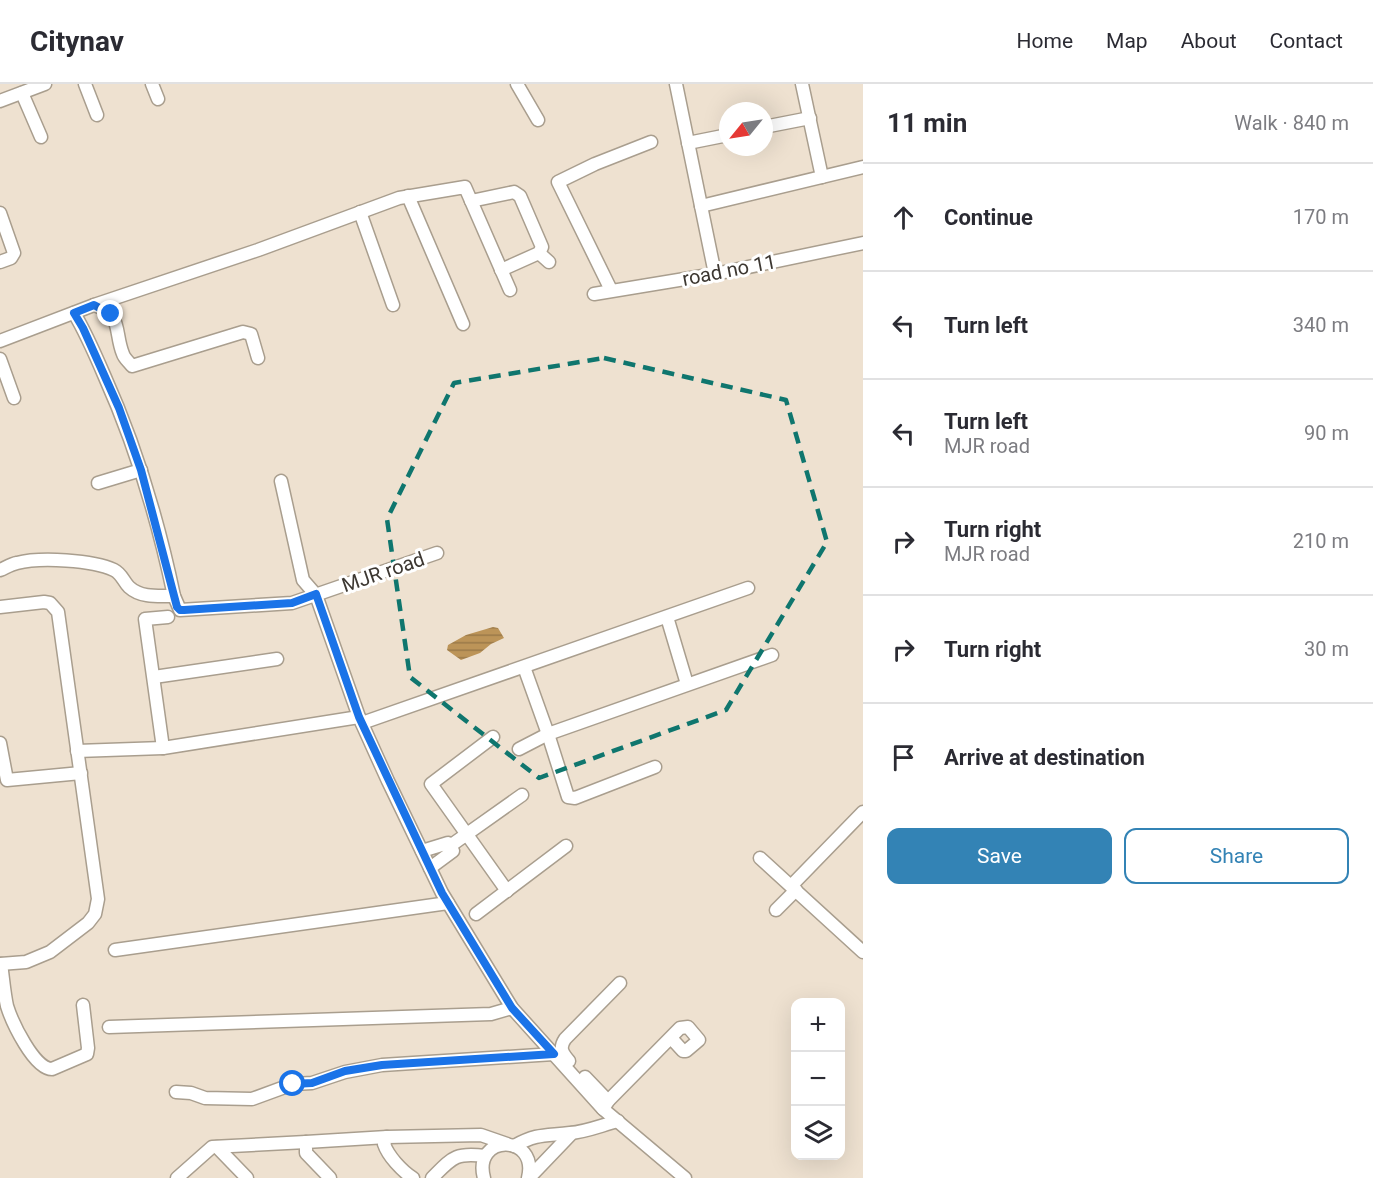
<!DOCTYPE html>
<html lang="en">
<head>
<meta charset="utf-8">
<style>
	:root { --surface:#fff; --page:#f7f7f7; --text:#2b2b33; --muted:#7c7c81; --line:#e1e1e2; --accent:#3383b5 }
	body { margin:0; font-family:Roboto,sans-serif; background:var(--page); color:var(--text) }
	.controls { position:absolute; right:18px; bottom:18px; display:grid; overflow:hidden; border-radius:12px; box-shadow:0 6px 24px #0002 }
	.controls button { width:54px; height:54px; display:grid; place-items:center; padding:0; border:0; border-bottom:2px solid var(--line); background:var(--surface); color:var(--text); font:30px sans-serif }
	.compass { position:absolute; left:719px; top:18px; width:54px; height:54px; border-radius:50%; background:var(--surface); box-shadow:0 6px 24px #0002; rotate:240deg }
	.stop { position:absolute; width:18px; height:18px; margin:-14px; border:4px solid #1a73e8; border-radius:50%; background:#fff }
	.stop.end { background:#1a73e8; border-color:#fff; box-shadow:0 2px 6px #0008 }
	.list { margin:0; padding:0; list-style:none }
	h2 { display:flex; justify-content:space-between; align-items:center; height:78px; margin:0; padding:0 24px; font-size:26px }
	h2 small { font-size:20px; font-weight:400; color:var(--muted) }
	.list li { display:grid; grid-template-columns:39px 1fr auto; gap:18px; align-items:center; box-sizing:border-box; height:108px; padding:0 24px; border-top:2px solid var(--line) }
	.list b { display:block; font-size:22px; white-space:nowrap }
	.list p { margin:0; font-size:20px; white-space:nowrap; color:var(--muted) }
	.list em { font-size:20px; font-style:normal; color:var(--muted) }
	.actions { display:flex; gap:12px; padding:18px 24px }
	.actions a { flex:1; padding:14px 0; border:2px solid var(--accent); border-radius:12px; text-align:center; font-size:21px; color:var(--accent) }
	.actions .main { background:var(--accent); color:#fff }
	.icon { flex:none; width:33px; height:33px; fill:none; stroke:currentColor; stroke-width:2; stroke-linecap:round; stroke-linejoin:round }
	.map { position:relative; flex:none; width:863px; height:1094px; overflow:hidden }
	header { display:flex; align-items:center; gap:36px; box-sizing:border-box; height:84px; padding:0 30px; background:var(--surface); border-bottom:2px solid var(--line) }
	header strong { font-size:28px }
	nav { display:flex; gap:33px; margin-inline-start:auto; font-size:21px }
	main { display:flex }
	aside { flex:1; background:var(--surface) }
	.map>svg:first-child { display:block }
</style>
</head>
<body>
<header>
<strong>Citynav</strong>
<nav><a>Home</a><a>Map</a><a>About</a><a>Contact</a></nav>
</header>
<main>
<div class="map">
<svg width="863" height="1094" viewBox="0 0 863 1094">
	<defs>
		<pattern id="water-rules" width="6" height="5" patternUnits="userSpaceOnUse" patternTransform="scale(1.5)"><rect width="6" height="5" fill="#bc9458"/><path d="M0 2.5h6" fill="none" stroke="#9a7a49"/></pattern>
	</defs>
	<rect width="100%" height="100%" fill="#eee1d0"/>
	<path fill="url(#water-rules)" d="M493 543 498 544 504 554 491 560 480 569 461 576 447 566 448 561 466 551Z"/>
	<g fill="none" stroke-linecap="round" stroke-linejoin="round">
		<defs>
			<g id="minor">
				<path d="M85 0 97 31"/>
				<path d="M152 0 158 15"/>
				<path d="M517 0 538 36"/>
				<path d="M676 0 715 190"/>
				<path d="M802 0 822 93"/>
				<path d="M22 9 41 53"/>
				<path d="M0 17 45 0"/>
				<path d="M764 43 810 34"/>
				<path d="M688 59 728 51"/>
				<path d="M408 112 463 240"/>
				<path d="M471 117 514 108 520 112 542 163 539 169 501 186"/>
				<path d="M701 122 863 83"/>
				<path d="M360 128 393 221"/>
				<path d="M0 129 14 169 11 174 0 178"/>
				<path d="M539 169 549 178"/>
				<path d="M611 206 558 98 595 80 651 58"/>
				<path d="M594 210 715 190 863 159"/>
				<path d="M94 221C123 230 114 248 123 270 124 274 129 278 132 282L243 248 251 250 258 274"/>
				<path d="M74 229C86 249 95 270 104 291 136 362 158 436 174 512L180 526 292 519 437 469"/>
				<path d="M0 257 94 221 258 166 399 114 465 103 510 206"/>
				<path d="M0 275 14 314"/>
				<path d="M281 397 303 496 316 511 359 633 388 697 442 809 512 924 603 1025 685 1094"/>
				<path d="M98 399 141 386"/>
				<path d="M0 486C5 484 11 480 17 479 40 473 93 476 114 486 122 490 123 497 129 503 141 514 158 512 174 512"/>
				<path d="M0 523 44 518 50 519 58 528 98 815 95 830 88 839 50 868 26 878 0 880"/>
				<path d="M667 533 687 600"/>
				<path d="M524 583 548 650 568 713 575 714 655 683"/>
				<path d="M154 593 277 575"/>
				<path d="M362 639 748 504"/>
				<path d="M493 653 431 700 507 807"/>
				<path d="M0 659 7 696 81 689"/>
				<path d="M163 664 145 535 168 533"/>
				<path d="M519 665 548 650 772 571"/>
				<path d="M77 667 163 664 359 633"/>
				<path d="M450 762 522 711"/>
				<path d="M422 767 448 759 453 767 430 784"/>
				<path d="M760 774 863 868"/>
				<path d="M791 802 863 728"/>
				<path d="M776 826 796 806"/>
				<path d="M476 830 566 762"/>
				<path d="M115 866 448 819"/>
				<path d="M1 880C3 893 4 908 7 922 12 938 34 985 52 985L87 970 88 964 83 921"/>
				<path d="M109 943 491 930 512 924"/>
				<path d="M569 977C562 969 559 964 565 955L620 899"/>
				<path d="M585 993 608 1017"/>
				<path d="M176 1008 191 1009 205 1014 252 1015 293 1000 312 999 345 988 382 981 554 970"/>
				<path d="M603 1025 608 1017 680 944 688 943 699 956 686 967H683L672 955"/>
				<path d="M514 1062C538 1049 545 1052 570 1049 586 1048 602 1041 618 1037"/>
				<path d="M217 1063 247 1094"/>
				<path d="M177 1094 212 1063 306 1058"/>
				<path d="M330 1094 306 1069V1058L387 1053"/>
				<path d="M413 1094C402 1087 388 1072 384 1060L387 1053 481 1051 507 1060"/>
				<path d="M432 1094C452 1074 455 1068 485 1072"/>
				<path d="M484 1094C472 1050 539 1049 528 1094"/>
				<path d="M529 1094 572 1049"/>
			</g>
		</defs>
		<use href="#minor" stroke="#a99e8e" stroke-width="15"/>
		<use href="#minor" stroke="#fff" stroke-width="12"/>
	</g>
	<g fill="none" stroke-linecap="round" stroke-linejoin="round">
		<path stroke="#1a73e8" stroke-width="8" d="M111 230 94 221 74 229 83 244 119 324 141 386 177 523 180 526H184L292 519 316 510 359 633 442 809 512 924 554 970 382 981 345 987 312 999 293 1000"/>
	</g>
	<path fill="none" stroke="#0f766e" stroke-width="4.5" stroke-dasharray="12 8" stroke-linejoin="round" d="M604 274 786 316 827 458 726 626 539 694 410 593 387 435 454 299Z"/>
	<g text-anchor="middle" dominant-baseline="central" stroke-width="6" stroke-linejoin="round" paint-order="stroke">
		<g font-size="20" fill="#3d3832" stroke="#fff">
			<text transform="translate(729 186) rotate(-11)">road no 11</text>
			<text transform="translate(383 488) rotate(-19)">MJR road</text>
		</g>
	</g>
</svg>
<div class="controls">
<button>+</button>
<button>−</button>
<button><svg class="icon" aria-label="layers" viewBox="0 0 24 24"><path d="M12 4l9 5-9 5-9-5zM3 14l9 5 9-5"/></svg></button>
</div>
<svg class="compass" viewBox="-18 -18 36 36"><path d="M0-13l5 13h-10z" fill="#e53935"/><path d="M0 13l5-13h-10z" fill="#7c7c81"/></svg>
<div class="stop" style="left:293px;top:1000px"></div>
<div class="stop end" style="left:111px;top:230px"></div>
</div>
<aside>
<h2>11 min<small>Walk · 840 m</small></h2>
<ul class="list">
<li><svg class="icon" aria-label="ahead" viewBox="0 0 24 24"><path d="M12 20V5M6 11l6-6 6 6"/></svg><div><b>Continue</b></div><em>170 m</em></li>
<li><svg class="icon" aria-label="left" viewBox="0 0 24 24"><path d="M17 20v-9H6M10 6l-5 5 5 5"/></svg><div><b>Turn left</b></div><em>340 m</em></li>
<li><svg class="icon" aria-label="left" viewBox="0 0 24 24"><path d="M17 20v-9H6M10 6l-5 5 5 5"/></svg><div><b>Turn left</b><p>MJR road</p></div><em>90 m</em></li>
<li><svg class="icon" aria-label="right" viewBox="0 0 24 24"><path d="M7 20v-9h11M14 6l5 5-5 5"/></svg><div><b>Turn right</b><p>MJR road</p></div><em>210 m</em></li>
<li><svg class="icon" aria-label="right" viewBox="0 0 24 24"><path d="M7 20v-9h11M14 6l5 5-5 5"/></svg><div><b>Turn right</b></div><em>30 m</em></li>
<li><svg class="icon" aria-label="arrive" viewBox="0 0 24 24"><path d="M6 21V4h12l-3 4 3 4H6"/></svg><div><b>Arrive at destination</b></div></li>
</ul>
<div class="actions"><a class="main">Save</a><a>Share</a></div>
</aside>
</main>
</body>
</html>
